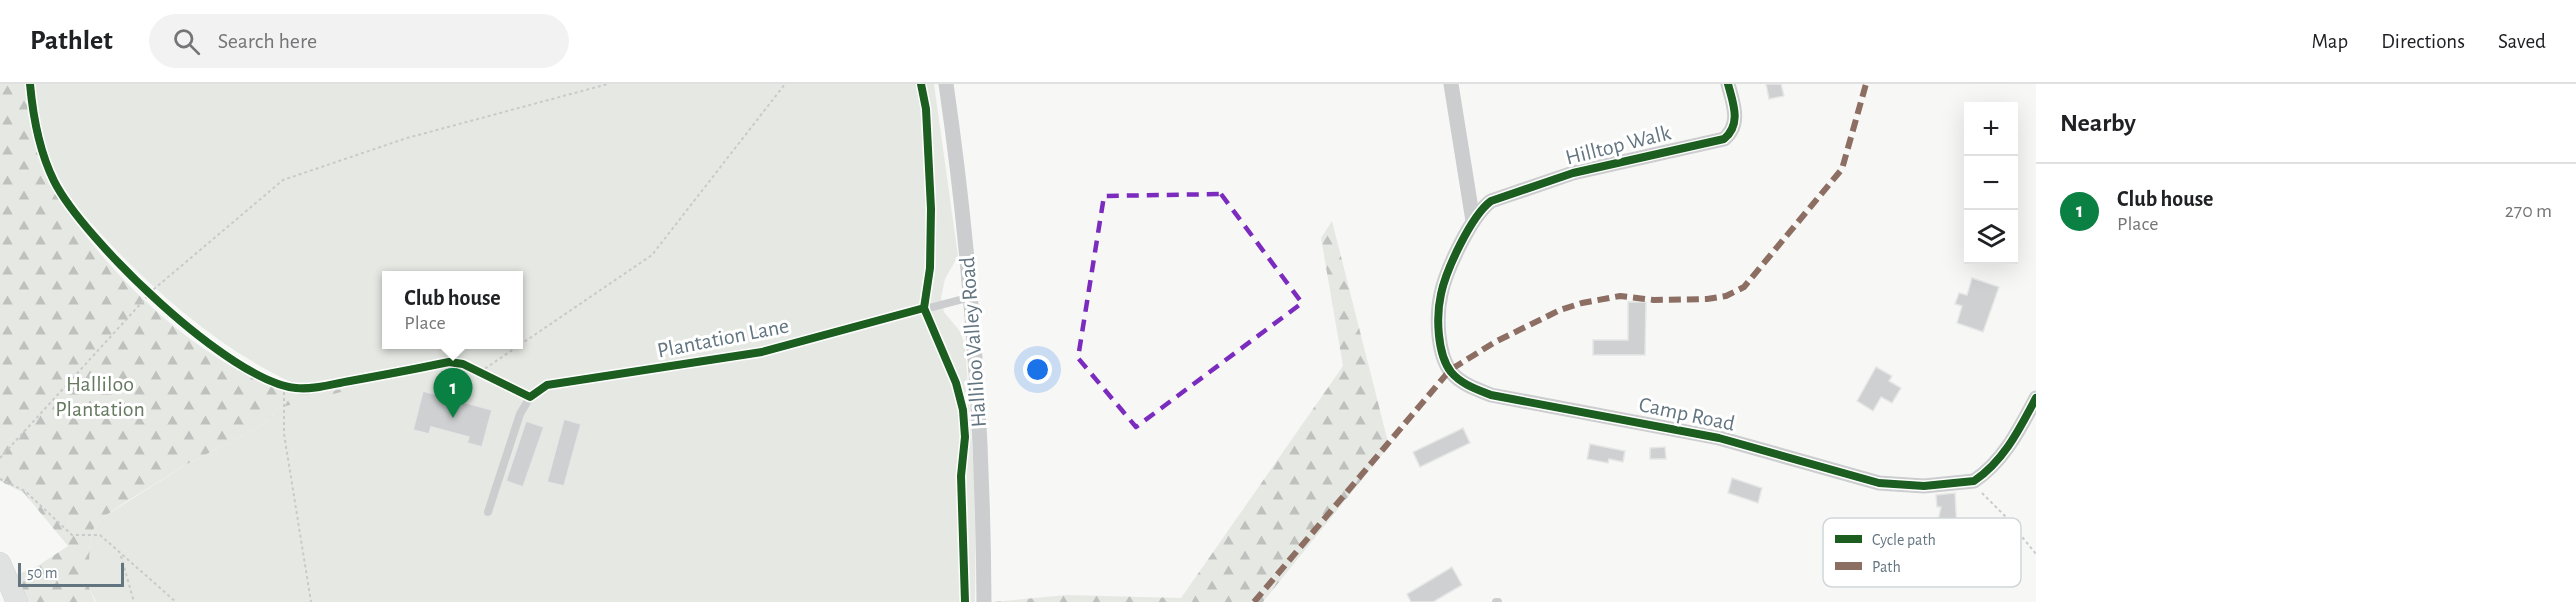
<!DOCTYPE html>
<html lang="en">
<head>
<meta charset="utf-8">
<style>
	:root { --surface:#fff; --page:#f2f2f2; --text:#202124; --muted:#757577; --line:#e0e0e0; --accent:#0b8043 }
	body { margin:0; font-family:"Alegreya Sans",sans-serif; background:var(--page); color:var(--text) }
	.controls { position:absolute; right:18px; top:18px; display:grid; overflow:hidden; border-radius:0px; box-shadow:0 6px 24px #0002 }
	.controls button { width:54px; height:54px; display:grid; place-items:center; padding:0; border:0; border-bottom:2px solid var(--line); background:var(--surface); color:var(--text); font:30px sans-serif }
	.scale { position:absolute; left:18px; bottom:15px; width:106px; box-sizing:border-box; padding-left:6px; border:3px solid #627581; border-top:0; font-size:16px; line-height:21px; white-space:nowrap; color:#627581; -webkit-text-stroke:4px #fff; paint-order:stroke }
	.you { position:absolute; left:1038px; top:286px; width:21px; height:21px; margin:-15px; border:4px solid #fff; border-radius:50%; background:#1a73e8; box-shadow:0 0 0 9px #1a73e833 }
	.badge { display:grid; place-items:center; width:39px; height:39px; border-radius:50%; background:var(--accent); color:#fff; font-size:20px; font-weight:700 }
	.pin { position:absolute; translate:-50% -50px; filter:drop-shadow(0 2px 3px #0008) }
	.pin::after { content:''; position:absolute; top:32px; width:21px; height:18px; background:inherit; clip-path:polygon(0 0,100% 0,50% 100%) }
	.popup { position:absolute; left:382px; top:187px; width:141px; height:78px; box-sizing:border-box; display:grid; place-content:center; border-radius:0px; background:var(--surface); filter:drop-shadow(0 2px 4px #0005); font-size:20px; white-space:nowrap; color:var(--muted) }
	.popup b { font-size:22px; color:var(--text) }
	.popup::after { content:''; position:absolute; left:50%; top:100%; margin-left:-12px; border:12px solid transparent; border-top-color:var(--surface) }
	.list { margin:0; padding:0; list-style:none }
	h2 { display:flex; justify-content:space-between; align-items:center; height:78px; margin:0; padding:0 24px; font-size:26px }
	h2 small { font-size:20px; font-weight:400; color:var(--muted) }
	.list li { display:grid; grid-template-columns:39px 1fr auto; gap:18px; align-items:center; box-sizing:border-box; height:96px; padding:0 24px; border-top:2px solid var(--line) }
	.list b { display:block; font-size:22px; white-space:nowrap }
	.list p { margin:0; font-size:20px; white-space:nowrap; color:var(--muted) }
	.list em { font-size:20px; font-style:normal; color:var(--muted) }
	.icon { flex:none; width:33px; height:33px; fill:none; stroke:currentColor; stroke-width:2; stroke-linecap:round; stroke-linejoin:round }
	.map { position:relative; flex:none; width:2036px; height:518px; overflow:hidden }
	header { display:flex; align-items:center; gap:36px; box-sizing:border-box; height:84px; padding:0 30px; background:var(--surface); border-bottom:2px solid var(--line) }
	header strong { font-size:28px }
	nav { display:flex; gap:33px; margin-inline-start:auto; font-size:21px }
	.search { width:420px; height:54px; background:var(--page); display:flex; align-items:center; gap:15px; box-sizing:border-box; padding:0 21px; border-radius:33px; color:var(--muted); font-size:22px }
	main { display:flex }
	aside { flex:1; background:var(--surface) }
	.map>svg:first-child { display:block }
</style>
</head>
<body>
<header>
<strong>Pathlet</strong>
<div class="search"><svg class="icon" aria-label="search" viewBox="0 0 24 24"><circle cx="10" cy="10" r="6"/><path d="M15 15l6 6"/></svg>Search here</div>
<nav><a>Map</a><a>Directions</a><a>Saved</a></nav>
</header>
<main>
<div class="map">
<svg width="2036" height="518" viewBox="0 0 2036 518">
	<defs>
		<pattern id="forest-firs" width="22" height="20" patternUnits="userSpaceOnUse" patternTransform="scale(1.5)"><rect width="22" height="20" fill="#e6e9e3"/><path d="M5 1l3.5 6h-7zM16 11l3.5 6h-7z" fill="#bec1bd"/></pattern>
	</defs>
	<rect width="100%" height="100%" fill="#f7f7f6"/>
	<path fill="#e6e9e3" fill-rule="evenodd" d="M34 0H934L958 172 945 195 941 214 944 228 959 246 965 260 976 420 975 518H96L80 484 89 479 90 458 94 444 105 432 187 380 256 345 269 335 278 324 294 320 295 300C226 268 170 221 117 167 96 144 75 124 60 96 44 67 37 33 34 0ZM387 192H519V260H387Z"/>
	<g fill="url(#forest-firs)">
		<path d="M0 0H26C29 34 35 71 52 101 93 175 181 262 259 296 271 302 284 308 297 310 320 313 346 303 369 298V300L356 301 349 306 278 324 269 335 256 345 187 380 124 419 105 432 94 444 90 458 89 479 81 484 95 518H5L0 501 16 491 36 483 68 462 24 409 0 397Z"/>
		<path d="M1332 137 1389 362 1263 518H993L1067 511 1181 514 1343 282 1321 154Z"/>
	</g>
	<g fill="#ced0d1" stroke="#e6e6e6" stroke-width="1.5">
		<path d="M1766 0H1781L1784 12 1769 15Z"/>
		<path d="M1972 194 1999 203 1983 248 1957 239 1962 222 1955 220 1959 209 1967 211Z"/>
		<path d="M1628 218H1646L1645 271H1593V256H1628Z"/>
		<path d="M1876 283 1892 292 1889 297 1901 304 1892 319 1881 313 1873 327 1857 317Z"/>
		<path d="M423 307 492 326 482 363 467 359 469 353 431 343 429 350 413 346Z"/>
		<path d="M564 335 581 340 564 402 547 398Z"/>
		<path d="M526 337 544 343 523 403 506 397Z"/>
		<path d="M1463 344 1470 359 1420 383 1413 368Z"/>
		<path d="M1590 360 1625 367 1623 378 1609 375 1608 379 1587 375Z"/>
		<path d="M1665 363 1666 375H1650V364Z"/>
		<path d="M1732 394 1762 404 1758 419 1728 409Z"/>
		<path d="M1955 409 1957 448 1964 450 1960 465 1963 466 1957 490 1950 484 1925 478 1927 468 1921 466 1926 448 1935 450 1941 423H1937L1936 411Z"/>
		<path d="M1452 483 1462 501 1433 518H1411L1407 510Z"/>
	</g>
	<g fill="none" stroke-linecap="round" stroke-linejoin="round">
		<defs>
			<path id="secondary" d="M0 479 17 518"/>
		</defs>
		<use href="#secondary" stroke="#d4d5d5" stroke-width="22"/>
		<g stroke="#c9cacb" stroke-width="2" stroke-dasharray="3 3" stroke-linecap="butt">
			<path d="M480 288 652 171 785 0"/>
			<path d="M284 302V350L311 518"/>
			<path d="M0 374 154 205 283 96 407 54 608 0"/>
			<path d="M0 395 25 407 72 451H100L176 518"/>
			<path d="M1982 409 2005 432 2036 470"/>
			<path d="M121 472 134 518"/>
		</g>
		<g stroke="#cccdce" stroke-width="8">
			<path d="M488 428 520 330 530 313 547 301 762 268 971 213"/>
			<path d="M1496 518H1498"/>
		</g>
		<g stroke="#cccdce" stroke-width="15">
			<path d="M946 0C971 172 983 345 984 518"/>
			<path d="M1451 0 1473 137"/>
			<path d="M1728 0C1733 19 1742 40 1724 55L1573 89 1491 117C1471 132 1446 186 1441 210 1436 232 1437 270 1451 288 1461 300 1476 305 1491 311L1719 354 1879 399 1924 402 1974 397C2004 377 2020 344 2036 314"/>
		</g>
		<use href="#secondary" stroke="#e0e1e1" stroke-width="21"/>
		<path stroke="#8d6e63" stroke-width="6" stroke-dasharray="12 6" stroke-linecap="butt" d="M1254 518 1450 286 1495 258 1560 226 1582 219 1620 212 1654 216 1707 215 1726 212 1744 203 1842 85 1866 0"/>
		<defs>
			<g id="cycleway">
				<path d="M30 0C33 33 39 67 54 97 83 155 230 298 296 304 314 306 332 300 350 297 383 291 416 285 449 278L463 280 530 313 547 301 762 268 924 224"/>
				<path d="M921 0 926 25 931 125 930 184 924 224 956 299 963 326 965 353 961 392 965 518"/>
				<path d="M1728 0C1733 19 1742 40 1724 55L1573 89 1491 117C1471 132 1446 186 1441 210 1436 232 1437 270 1451 288 1461 300 1476 305 1491 311L1719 354 1879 399 1924 402 1974 397C2004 377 2020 344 2036 314"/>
			</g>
		</defs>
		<use href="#cycleway" stroke="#fff" stroke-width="11"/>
		<use href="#cycleway" stroke="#1b5e20" stroke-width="8"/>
	</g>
	<path fill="none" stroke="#7b2cbf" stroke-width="4.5" stroke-dasharray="12 8" stroke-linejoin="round" d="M1221 110 1302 219 1136 343 1078 274 1104 112Z"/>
	<g text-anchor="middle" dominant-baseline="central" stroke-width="6" stroke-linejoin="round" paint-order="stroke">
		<g font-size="22" fill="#627581" stroke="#fff">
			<text transform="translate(1618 61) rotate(-14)">Hilltop Walk</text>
			<text transform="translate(723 254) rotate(-11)">Plantation Lane</text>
			<text transform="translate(973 258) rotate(-94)">Halliloo Valley Road</text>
			<text transform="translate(1687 330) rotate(12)">Camp Road</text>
		</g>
		<g font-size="22" fill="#667961" stroke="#fff">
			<text x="100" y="300">Halliloo<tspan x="100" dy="25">Plantation</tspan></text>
		</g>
	</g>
	<rect x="1823" y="434" width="198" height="69" rx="9" fill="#fff" stroke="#d0d6d9" stroke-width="1.5"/>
	<rect x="1835" y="451" width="27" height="8" fill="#1b5e20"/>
	<rect x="1835" y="478" width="27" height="8" fill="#8d6e63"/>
	<g font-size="16" fill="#627581">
		<text x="1872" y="461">Cycle path</text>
		<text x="1872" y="488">Path</text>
	</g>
</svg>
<div class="controls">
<button>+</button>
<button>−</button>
<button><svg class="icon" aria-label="layers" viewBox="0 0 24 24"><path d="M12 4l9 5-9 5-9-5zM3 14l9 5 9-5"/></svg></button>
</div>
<div class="scale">50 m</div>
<div class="you"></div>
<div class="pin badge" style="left:453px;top:334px">1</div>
<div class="popup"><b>Club house</b>Place</div>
</div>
<aside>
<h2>Nearby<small></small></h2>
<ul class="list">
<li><span class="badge">1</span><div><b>Club house</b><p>Place</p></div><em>270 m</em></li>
</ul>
</aside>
</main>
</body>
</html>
